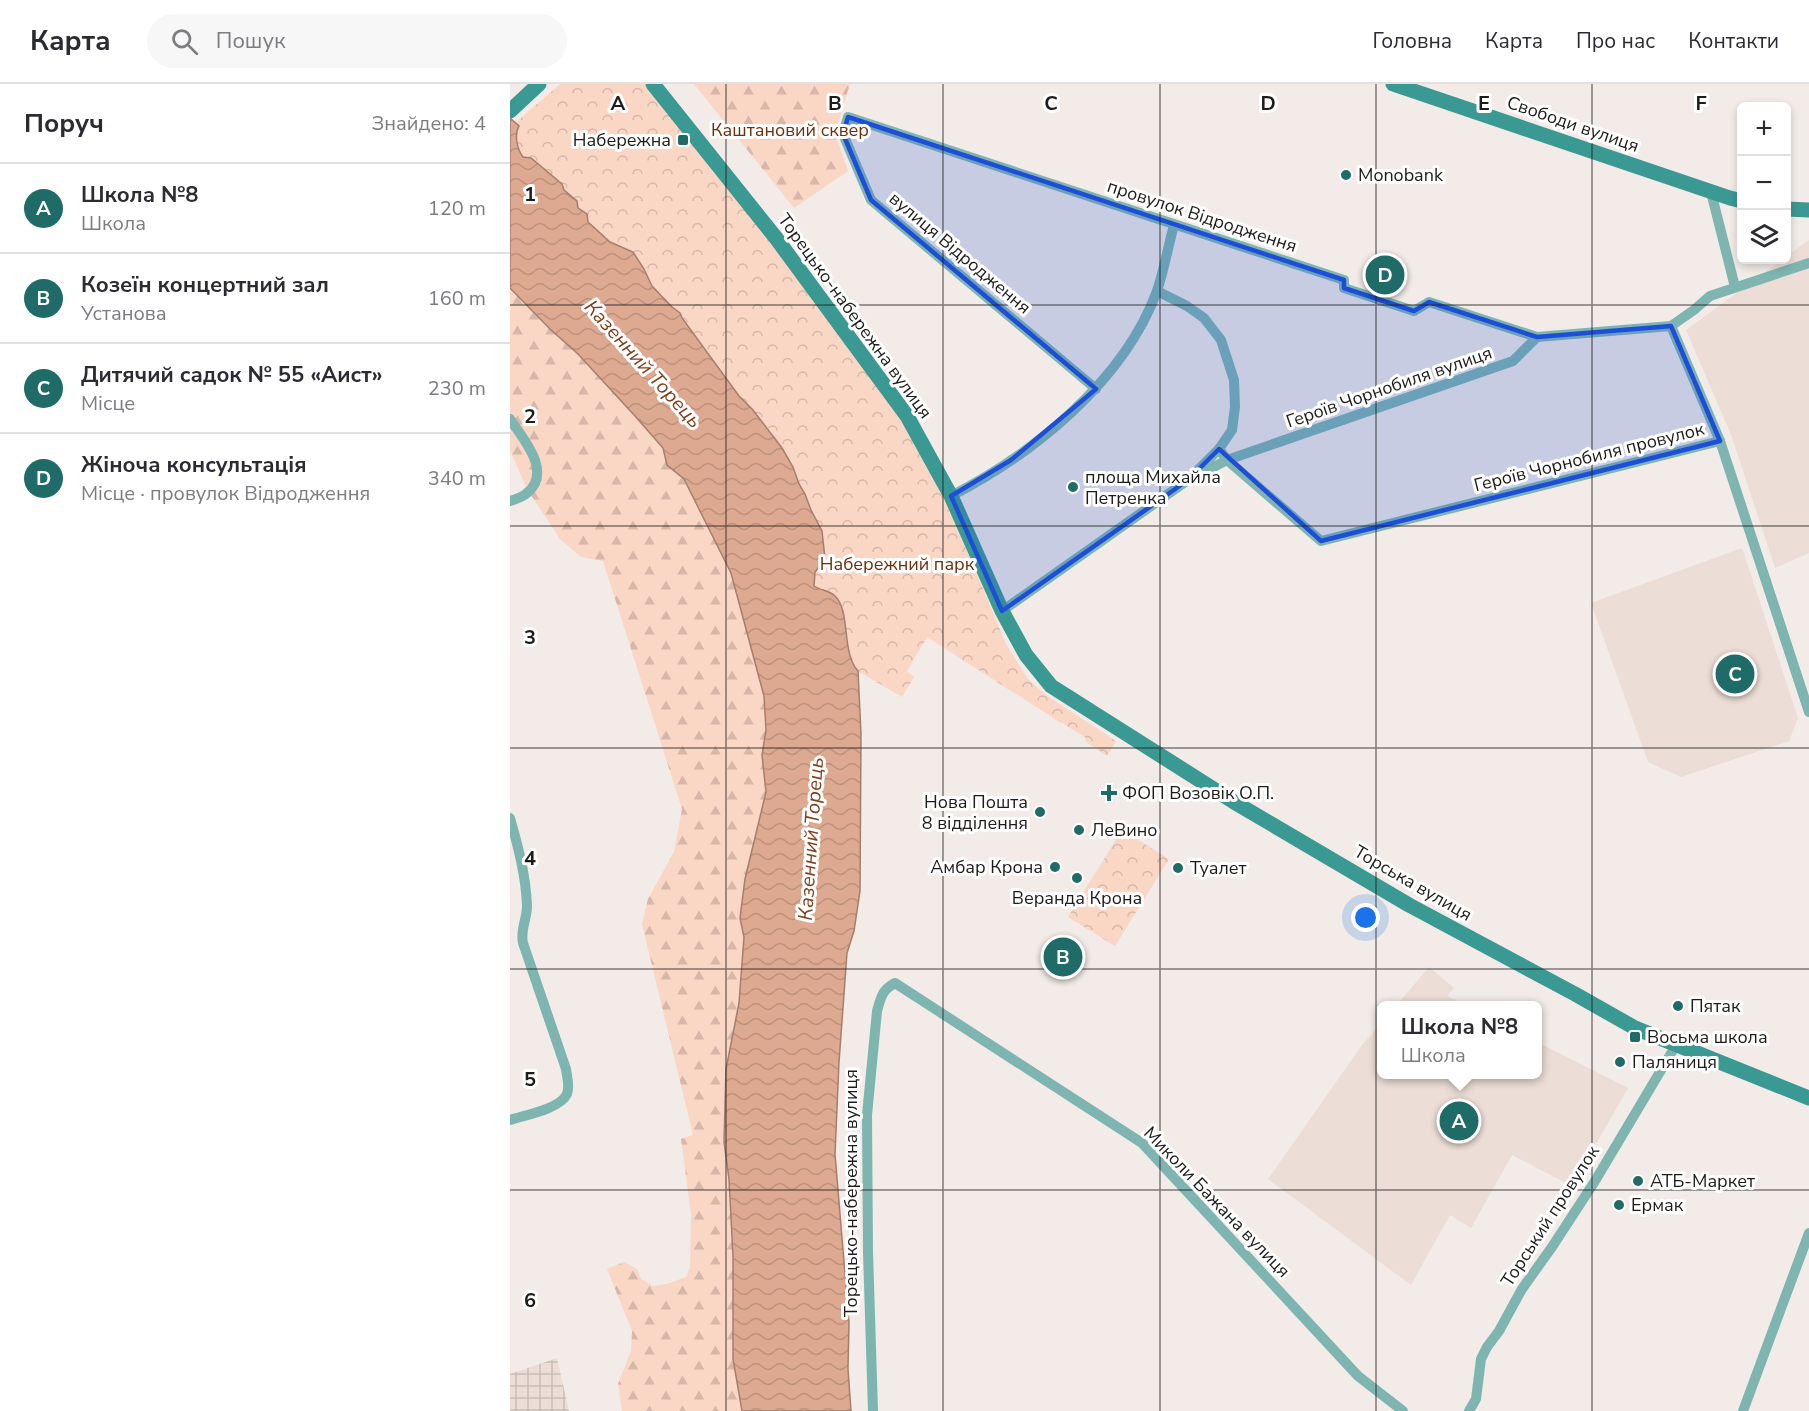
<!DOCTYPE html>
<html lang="uk">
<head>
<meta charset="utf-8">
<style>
	:root { --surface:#fff; --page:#f7f7f7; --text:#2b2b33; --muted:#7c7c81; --line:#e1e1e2; --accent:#1f6b67 }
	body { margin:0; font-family:"Nunito Sans",sans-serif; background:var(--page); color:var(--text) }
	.controls { position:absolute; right:18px; top:18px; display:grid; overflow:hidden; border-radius:9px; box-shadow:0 3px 9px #0003 }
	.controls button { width:54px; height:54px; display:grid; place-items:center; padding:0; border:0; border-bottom:2px solid var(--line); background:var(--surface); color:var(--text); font:30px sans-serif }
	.you { position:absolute; left:856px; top:834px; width:21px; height:21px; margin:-15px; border:4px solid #fff; border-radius:50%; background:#1a73e8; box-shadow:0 0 0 9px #1a73e833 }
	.badge { display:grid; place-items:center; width:39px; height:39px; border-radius:50%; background:var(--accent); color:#fff; font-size:20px; font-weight:700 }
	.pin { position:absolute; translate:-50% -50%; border:3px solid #fff; box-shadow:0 2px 6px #0006 }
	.popup { position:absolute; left:867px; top:917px; width:165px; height:78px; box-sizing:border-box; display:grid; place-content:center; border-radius:9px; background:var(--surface); filter:drop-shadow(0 2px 4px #0005); font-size:20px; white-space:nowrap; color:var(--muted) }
	.popup b { font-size:22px; color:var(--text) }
	.popup::after { content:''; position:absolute; left:50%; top:100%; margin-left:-12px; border:12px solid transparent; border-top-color:var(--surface) }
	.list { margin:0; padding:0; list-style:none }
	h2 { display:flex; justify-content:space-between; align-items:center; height:78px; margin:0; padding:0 24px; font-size:26px }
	h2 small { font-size:20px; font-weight:400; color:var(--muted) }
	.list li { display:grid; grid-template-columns:39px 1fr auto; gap:18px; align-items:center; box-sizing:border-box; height:90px; padding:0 24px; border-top:2px solid var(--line) }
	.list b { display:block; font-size:22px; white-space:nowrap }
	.list p { margin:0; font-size:20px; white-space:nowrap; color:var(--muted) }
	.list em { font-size:20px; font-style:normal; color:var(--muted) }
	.icon { flex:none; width:33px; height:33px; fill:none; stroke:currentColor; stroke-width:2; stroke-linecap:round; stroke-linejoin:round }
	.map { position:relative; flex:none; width:1299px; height:1327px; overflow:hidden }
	header { display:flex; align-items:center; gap:36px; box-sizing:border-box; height:84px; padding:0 30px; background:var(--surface); border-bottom:2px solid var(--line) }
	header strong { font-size:28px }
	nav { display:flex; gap:33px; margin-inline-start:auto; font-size:21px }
	.search { width:420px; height:54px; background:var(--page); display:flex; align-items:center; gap:15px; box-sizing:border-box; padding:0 21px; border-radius:33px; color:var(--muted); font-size:22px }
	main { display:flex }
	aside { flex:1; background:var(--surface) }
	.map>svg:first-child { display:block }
</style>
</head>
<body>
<header>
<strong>Карта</strong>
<div class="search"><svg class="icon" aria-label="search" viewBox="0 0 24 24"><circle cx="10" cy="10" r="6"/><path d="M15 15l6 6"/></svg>Пошук</div>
<nav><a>Головна</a><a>Карта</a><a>Про нас</a><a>Контакти</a></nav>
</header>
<main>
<aside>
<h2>Поруч<small>Знайдено: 4</small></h2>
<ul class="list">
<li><span class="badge">A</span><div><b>Школа №8</b><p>Школа</p></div><em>120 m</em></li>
<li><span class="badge">B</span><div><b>Козеїн концертний зал</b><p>Установа</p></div><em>160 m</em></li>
<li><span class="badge">C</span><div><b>Дитячий садок № 55 «Аист»</b><p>Місце</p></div><em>230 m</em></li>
<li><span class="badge">D</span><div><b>Жіноча консультація</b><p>Місце · провулок Відродження</p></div><em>340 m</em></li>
</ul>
</aside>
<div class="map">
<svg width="1299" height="1327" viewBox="0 0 1299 1327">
	<defs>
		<pattern id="industrial-grid" width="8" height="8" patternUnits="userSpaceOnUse" patternTransform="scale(1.5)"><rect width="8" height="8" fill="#ecddd6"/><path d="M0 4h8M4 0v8" fill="none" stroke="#cabdb7"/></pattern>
		<pattern id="forest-firs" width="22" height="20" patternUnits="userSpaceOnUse" patternTransform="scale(1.5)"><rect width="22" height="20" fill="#fad6c5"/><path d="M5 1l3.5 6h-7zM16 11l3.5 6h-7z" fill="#d6b7a9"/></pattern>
		<pattern id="park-crowns" width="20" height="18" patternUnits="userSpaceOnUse" patternTransform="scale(1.5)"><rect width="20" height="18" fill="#fad6c5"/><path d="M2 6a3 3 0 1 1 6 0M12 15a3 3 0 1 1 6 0" fill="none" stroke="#d6b7a9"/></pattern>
		<pattern id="water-waves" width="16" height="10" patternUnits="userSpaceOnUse" patternTransform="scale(1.5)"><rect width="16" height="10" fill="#dda991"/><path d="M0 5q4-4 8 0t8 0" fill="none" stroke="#bd917c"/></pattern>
	</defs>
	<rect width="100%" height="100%" fill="#f2ebe7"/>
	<g fill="#ecddd6">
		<path d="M1299 156V469L1265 484 1222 353 1176 246 1272 176H1276L1277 172Z"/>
		<path d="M1232 464 1288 634 1279 657 1171 693 1138 678 1081 519Z"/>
		<path d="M919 883 944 904 937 912 955 921H887Z"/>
		<path d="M871 940V990H1027V958L1118 1004 1062 1102 1002 1071 961 1144 940 1131 901 1201 758 1095 852 961Z"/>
	</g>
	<path fill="url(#industrial-grid)" d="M47 1274 59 1327H0V1290Z"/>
	<g fill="url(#forest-firs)">
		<path d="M184 0H340L325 49 338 87 284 124Z"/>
		<path d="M0 204 40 245 68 270 125 332 153 365 157 381 174 394 221 489 254 612 256 649 252 671 256 708 235 795 230 834 234 853 229 919 216 985 214 1058 219 1095 223 1172V1275L232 1327H112L108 1300 121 1267 122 1247 97 1185 114 1178 127 1185 131 1195 143 1202 157 1200 176 1193 180 1184 181 1130 171 1055 183 1051 132 840 138 815 164 768 172 725 93 477 71 473 50 455 17 405 0 366Z"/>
	</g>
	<g fill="url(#park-crowns)">
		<path d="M50 0H135L250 144 392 336 421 387 465 485 496 560 518 595 536 611 606 657 597 672 575 657 576 654 554 640 551 639 417 553 397 587 404 593 392 613 348 587C331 569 341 527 325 512 320 507 310 506 304 502L305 488 309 482 312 447 301 426 295 410 289 400 283 383 260 346 229 312 172 234 170 229 162 223 142 202 139 194 123 168 100 158 78 138 77 130 68 124 67 117 54 106 51 100 21 74 13 73 9 67 5 39Z"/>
		<path d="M612 746 659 775 605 862 558 833Z"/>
	</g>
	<path fill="url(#water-waves)" stroke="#a47f6d" stroke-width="1.5" d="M0 34 9 42C4 50 7 65 13 73L21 74 52 100 54 106 67 117 68 124 77 130 78 138 100 158 123 168 134 185 142 202 162 223 170 229 172 234 229 312 243 326 272 364 283 383 289 400 295 410 301 426 312 447 315 475 305 488 304 502C310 506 320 507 325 512 341 527 331 569 348 587L351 650 350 807 344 847 337 869 329 978 325 1070 339 1238 338 1285 341 1327H232L223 1275V1172L219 1095 214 1058 216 985 229 919 234 853 230 834 235 795 256 708 252 671 256 646 254 612 221 489 174 395 157 381 153 364 125 332 68 270 40 245 0 204Z"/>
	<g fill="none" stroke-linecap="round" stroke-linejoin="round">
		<g stroke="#7eb5b1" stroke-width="10">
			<path d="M1201 108 1225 203"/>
			<path d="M1161 242 1184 226 1200 212 1299 179"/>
			<path d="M1161 242 1210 357"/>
			<path d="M586 305 361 116 333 50 338 33 834 196V204L904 227 919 218 1027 253"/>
			<path d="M0 335C13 355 43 388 17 409 13 413 6 415 0 417"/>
			<path d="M709 365 717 376 811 457 1210 357 1299 628"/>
			<path d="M678 396 717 376 1003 277 1027 253 1161 242"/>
			<path d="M441 412C523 370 614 297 647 207 654 186 658 163 664 141"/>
			<path d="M492 527 678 396 709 365 722 346 725 323 724 296 711 256 694 234 677 222 647 207"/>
			<path d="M0 734C8 762 16 792 17 822 17 835 10 846 13 859L56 985C57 993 60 1002 57 1010 50 1025 15 1031 0 1036"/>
			<path d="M363 1327 358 1168 357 1031 367 927C371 913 372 906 385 899L632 1059 848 1292 893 1327"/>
			<path d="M959 1327 966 1315 971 1275 977 1263 989 1247 1012 1205 1042 1163 1085 1097 1166 961"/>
			<path d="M1233 1327 1299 1149"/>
		</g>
		<g stroke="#3b9994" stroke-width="15">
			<path d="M143 0 266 154 397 332 441 412 492 527 516 571 541 602 724 718 899 821 1065 910 1125 944 1299 1014"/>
			<path d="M883 0 1220 114 1232 117"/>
			<path d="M0 27 29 0"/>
			<path d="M1276 125 1299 126"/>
		</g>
	</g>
	<path fill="#1d4ed8" fill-opacity="0.2" stroke="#1d4ed8" stroke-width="4.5" stroke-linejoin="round" d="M338 33 834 196V204L904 227 919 218 1027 253 1161 242 1210 357 811 457 709 365 678 396 492 527 441 412 501 376 586 305 361 116 333 50Z"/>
	<path fill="none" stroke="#1e1c1a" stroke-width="1.5" stroke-opacity="0.55" d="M216 0V1327M433 0V1327M650 0V1327M866 0V1327M1082 0V1327M0 221H1299M0 442H1299M0 664H1299M0 885H1299M0 1106H1299"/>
	<g fill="#1f6b67" stroke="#fff" stroke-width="2">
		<rect x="167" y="50" width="12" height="12" rx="3"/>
		<circle cx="836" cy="91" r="6"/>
		<circle cx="563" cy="403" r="6"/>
		<path d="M596 700h6v6h6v6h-6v6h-6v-6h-6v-6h6z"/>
		<circle cx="530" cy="728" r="6"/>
		<circle cx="569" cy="746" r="6"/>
		<circle cx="545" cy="783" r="6"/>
		<circle cx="668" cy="784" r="6"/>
		<circle cx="567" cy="794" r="6"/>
		<circle cx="1168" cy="922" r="6"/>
		<rect x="1119" y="947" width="12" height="12" rx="3"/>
		<circle cx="1110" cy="978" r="6"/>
		<circle cx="1128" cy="1097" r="6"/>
		<circle cx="1109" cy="1121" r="6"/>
	</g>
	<g text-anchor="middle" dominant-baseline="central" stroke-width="6" stroke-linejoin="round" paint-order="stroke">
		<g font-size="18" fill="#1e1c1a" stroke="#fff">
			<text transform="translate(1063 40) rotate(19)">Свободи вулиця</text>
			<text transform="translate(692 132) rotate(18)">провулок Відродження</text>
			<text transform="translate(450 169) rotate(40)">вулиця Відродження</text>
			<text transform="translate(345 232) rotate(54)">Торецько-набережна вулиця</text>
			<text transform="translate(879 303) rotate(-19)">Героїв Чорнобиля вулиця</text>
			<text transform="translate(1079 373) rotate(-14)">Героїв Чорнобиля провулок</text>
			<text transform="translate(903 799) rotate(30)">Торська вулиця</text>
			<text transform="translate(341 1109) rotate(-90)">Торецько-набережна вулиця</text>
			<text transform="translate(707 1118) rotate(46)">Миколи Бажана вулиця</text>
			<text transform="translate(1040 1132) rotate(-57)">Торський провулок</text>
		</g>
		<g font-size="18" fill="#6d2f0b" stroke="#fff">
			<text x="280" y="46">Каштановий сквер</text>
			<text x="387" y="480">Набережний парк</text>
		</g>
		<g font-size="18" fill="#1e1c1a" stroke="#fff" text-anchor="start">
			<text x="161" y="56" text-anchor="end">Набережна</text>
			<text x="848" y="91">Monobank</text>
			<text x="575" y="393">площа Михайла<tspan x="575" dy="21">Петренка</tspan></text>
			<text x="612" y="709">ФОП Возовік О.П.</text>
			<text x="518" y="718" text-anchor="end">Нова Пошта<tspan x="518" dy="21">8 відділення</tspan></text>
			<text x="581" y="746">ЛеВино</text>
			<text x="533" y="783" text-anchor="end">Амбар Крона</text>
			<text x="680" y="784">Туалет</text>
			<text x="567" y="814" text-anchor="middle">Веранда Крона</text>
			<text x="1180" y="922">Пятак</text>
			<text x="1137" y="953">Восьма школа</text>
			<text x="1122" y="978">Паляниця</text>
			<text x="1140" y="1097">АТБ-Маркет</text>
			<text x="1121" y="1121">Ермак</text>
		</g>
		<g font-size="20" font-style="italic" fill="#7f401e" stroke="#fff">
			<text transform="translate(133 280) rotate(48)">Казенний Торець</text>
			<text transform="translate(301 755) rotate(-86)">Казенний Торець</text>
		</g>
	</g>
	<g font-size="20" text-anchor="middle" font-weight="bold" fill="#1e1c1a" stroke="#fff" stroke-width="6" stroke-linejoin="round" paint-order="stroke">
		<text x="108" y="26">A</text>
		<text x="325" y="26">B</text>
		<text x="541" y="26">C</text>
		<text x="758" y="26">D</text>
		<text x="974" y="26">E</text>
		<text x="1191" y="26">F</text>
		<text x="20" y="117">1</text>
		<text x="20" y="339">2</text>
		<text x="20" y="560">3</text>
		<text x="20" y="781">4</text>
		<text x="20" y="1002">5</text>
		<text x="20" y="1223">6</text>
	</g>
</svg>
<div class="controls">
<button>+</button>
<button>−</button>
<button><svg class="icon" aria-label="layers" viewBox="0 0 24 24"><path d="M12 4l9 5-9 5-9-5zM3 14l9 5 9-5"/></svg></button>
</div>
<div class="you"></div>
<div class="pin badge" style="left:949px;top:1037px">A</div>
<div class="popup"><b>Школа №8</b>Школа</div>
<div class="pin badge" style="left:553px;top:873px">B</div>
<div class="pin badge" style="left:1225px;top:590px">C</div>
<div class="pin badge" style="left:875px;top:191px">D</div>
</div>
</main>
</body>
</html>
